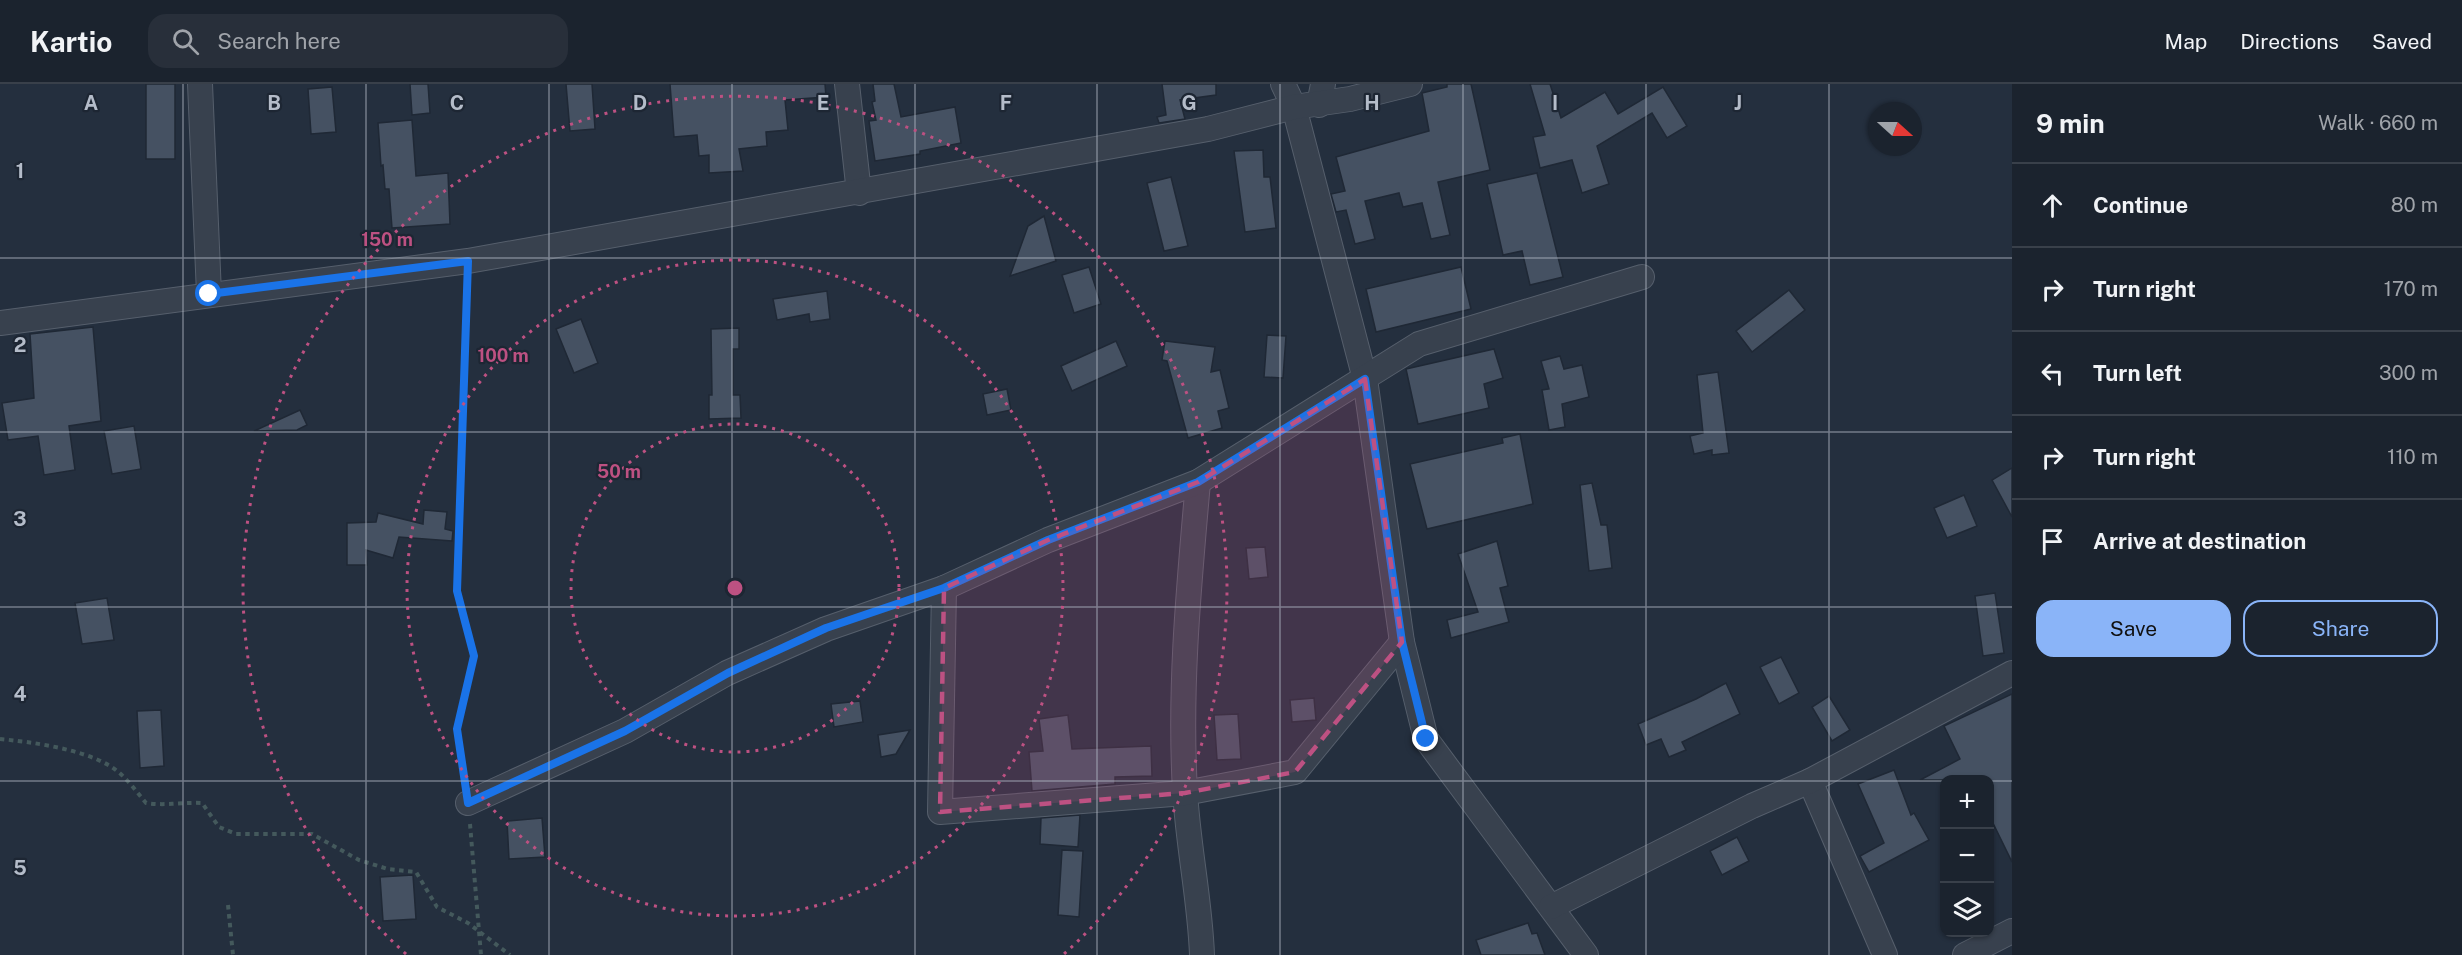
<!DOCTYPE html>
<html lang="en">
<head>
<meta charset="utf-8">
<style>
	:root { --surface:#1b232e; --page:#282f3a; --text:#f1f3f6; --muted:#a0a4aa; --line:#39404a; --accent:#8ab4f8 }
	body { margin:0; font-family:"Public Sans",sans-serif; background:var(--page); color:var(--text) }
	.controls { position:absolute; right:18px; bottom:18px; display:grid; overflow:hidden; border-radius:12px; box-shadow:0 2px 4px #0004 }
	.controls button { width:54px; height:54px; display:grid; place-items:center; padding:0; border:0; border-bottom:2px solid var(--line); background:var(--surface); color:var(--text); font:30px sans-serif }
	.compass { position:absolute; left:1868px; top:18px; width:54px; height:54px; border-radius:50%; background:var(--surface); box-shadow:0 2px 4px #0004; rotate:111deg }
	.stop { position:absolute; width:18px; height:18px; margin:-14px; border:4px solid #1a73e8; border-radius:50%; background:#fff }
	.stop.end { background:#1a73e8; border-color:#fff; box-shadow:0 2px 6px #0008 }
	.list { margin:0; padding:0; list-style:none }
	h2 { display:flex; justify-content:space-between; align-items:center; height:78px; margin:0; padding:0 24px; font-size:26px }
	h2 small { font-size:20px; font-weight:400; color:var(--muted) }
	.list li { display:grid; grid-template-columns:39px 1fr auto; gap:18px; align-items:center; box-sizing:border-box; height:84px; padding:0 24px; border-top:2px solid var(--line) }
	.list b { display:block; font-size:22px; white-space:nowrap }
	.list em { font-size:20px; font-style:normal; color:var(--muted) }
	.actions { display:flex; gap:12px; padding:18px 24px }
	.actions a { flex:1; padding:14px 0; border:2px solid var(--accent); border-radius:18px; text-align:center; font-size:21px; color:var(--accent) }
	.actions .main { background:var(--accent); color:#111 }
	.icon { flex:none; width:33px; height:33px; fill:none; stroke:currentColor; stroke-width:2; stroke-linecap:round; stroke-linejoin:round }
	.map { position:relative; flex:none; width:2012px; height:871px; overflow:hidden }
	header { display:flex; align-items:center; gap:36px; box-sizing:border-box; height:84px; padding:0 30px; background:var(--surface); border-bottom:2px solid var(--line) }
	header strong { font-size:28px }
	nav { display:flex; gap:33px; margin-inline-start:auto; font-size:21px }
	.search { width:420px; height:54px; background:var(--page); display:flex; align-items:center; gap:15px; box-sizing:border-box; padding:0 21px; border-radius:18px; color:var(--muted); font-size:22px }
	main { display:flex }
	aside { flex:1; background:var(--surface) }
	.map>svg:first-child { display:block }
</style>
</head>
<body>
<header>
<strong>Kartio</strong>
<div class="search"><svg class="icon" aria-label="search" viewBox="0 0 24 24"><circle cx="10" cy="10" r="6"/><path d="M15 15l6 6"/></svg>Search here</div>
<nav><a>Map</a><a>Directions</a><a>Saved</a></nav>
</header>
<main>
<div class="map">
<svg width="2012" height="871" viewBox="0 0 2012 871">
	<rect width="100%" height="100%" fill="#242f3e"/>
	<g fill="#455162" stroke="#1f2835" stroke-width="1.5">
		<rect x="146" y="0" width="29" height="75"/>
		<path d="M410 0H428L430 29 412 31Z"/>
		<path d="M566 0H592L595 45 570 47Z"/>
		<path d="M670 0H825L826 13 785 16 788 46 766 48 767 62 739 65 743 87 709 89V71L699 72 697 51 674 53Z"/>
		<path d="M873 0H894L901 33 955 23 961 59 920 67V70L875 77 869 37 876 36 872 18 875 17Z"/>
		<path d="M1162 0H1216V11L1180 16 1185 35 1159 39 1157 33 1166 31Z"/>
		<path d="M1447 0H1471L1490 86 1438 98 1450 151 1431 155 1422 119 1403 123 1399 109 1365 117 1375 155 1355 160 1346 126 1336 128 1331 110 1345 107 1336 73 1429 47 1422 9 1447 3Z"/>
		<path d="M1530 0H1550L1561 34 1605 8 1618 30 1663 3 1687 42 1667 54 1652 29 1597 62 1609 100 1582 109 1572 76 1540 84 1533 53 1545 51Z"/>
		<path d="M332 3 336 48 311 50 308 5Z"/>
		<path d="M412 36 416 92 448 89 450 140 392 144 389 105H385L383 81 381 82 378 39Z"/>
		<path d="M1263 66 1264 93H1270L1276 144 1245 148 1234 67Z"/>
		<path d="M1537 89 1563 193 1530 201 1522 167 1503 171 1487 100Z"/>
		<path d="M1171 93 1188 162 1164 167 1147 99Z"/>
		<path d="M1044 132 1056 177 1010 192 1028 142Z"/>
		<path d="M1089 183 1101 220 1074 229 1062 191Z"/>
		<path d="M1461 183 1471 225 1376 248 1366 205Z"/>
		<path d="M1789 206 1805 226 1752 268 1736 247Z"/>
		<path d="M827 207 830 235 810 238 809 230 777 236 773 215Z"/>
		<path d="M581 235 598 279 574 289 556 245Z"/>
		<path d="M93 243 101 337 69 342 75 386 44 391 38 352 8 356 2 319 34 314 30 250Z"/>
		<path d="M739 244V265H733V311H740L741 334 709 335V311H712L711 245Z"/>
		<path d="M1267 251 1286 252 1283 294 1264 293Z"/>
		<path d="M1116 257 1127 282 1072 307 1061 282Z"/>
		<path d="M1165 257 1215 263 1211 288 1220 286 1229 324 1218 327 1222 344 1188 354 1167 277 1162 276Z"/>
		<path d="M1494 265 1503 294 1484 300 1489 324 1418 340 1406 285Z"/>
		<path d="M1560 272 1564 285 1582 281 1589 313 1562 320 1565 343 1549 346 1542 306 1549 305 1541 277Z"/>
		<path d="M1718 288 1729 369 1712 371V366L1694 370 1690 352 1703 349 1697 291Z"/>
		<path d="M1007 305 1011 326 987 331 983 310Z"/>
		<path d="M300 326 307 341 297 346 254 347Z"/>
		<path d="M134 342 141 385 112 390 104 347Z"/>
		<path d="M1520 350 1533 420 1427 445 1410 380 1503 359 1502 354Z"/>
		<path d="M2012 384V433L1992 396Z"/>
		<path d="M1592 399 1601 441H1607L1612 484 1589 487 1580 401Z"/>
		<path d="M1964 411 1977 442 1947 454 1934 424Z"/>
		<path d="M424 426 447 428 445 445 453 447 452 457 399 453 393 474 366 466 367 481H347V439L376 438 378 429 423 440Z"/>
		<path d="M1497 457 1508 502 1500 504 1509 538 1451 554 1447 536 1478 528 1458 470Z"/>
		<path d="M1265 463 1268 493 1249 495 1246 464Z"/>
		<path d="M1995 509 2004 569 1983 572 1975 512Z"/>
		<path d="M107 514 114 556 82 560 75 519Z"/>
		<path d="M1781 573 1799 609 1779 620 1760 583Z"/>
		<path d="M1726 599 1740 630 1682 658 1686 666 1669 673 1661 655 1646 661 1638 640 1696 615Z"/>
		<path d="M2012 610V778L1989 731V696H1920L1960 675 1944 642Z"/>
		<path d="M1829 612 1850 646 1832 657 1812 623Z"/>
		<path d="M1314 614 1316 636 1292 638 1290 616Z"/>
		<path d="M860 617 863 638 834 643 831 620Z"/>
		<path d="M161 626 164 682 140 684 137 627Z"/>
		<path d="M1238 630 1241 675 1217 676 1214 631Z"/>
		<path d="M1068 631 1072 665 1151 662 1152 692 1115 693V700L1032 707 1029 668 1043 667 1039 635Z"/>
		<path d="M910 646 896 670 881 673 878 651Z"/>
		<path d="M1894 686 1911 731 1914 729 1929 756 1869 788 1860 772 1884 759 1858 700Z"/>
		<path d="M1080 731 1078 763 1040 760 1041 734Z"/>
		<path d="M542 734 545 773 509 775 507 737Z"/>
		<path d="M1737 753 1749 777 1722 791 1710 767Z"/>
		<path d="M1062 766 1083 767 1079 833 1058 831Z"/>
		<path d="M413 791 416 835 383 837 380 793Z"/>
		<path d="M1528 839 1532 850 1537 849 1545 871H1481L1476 856Z"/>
	</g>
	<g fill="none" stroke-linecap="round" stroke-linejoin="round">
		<defs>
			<g id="minor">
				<path d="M200 0 209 210"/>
				<path d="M847 0 859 109"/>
				<path d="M1283 0 1294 23 1365 295 1402 558 1426 655 1586 871"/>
				<path d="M1319 21 1323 0"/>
				<path d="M0 239 468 177 1208 45 1294 23 1350 15 1410 0"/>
				<path d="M1198 398C1189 501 1179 603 1185 707 1188 762 1200 816 1202 871"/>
				<path d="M944 504 940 728 1185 709 1295 688 1402 558"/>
				<path d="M1810 697 1885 871"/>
				<path d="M468 719 625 647 727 589 826 545 944 504 1048 456 1198 398 1419 260 1642 193"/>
				<path d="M1551 823 1752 722 1810 697 2012 589"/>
				<path d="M1965 871 2012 847"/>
			</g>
		</defs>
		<use href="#minor" stroke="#565f6c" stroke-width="26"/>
		<g stroke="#44595c" stroke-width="4" stroke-dasharray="4.5 4.5" stroke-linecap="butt">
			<path d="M0 655C32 658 82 665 110 682 125 691 135 706 146 719 165 722 183 718 202 719L219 743 236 750H312L359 776 388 785 416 788 437 823 468 839 510 871"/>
			<path d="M465 697 457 645 474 572 457 507 467 199"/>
			<path d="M470 740 481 871"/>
			<path d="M228 821 233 871"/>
		</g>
		<use href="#minor" stroke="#38414e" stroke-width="24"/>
	</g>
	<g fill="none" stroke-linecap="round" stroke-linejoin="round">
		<path stroke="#1a73e8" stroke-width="8" d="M209 210 468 177 457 507 474 572 457 645 468 719 625 647 728 589 826 544 944 504 1048 456 1198 398 1365 295 1402 558 1426 655"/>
	</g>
	<path fill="#bd5182" fill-opacity="0.2" stroke="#bd5182" stroke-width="4.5" stroke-dasharray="12 8" stroke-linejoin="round" d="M1365 295 1402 558 1295 688 1185 709 940 728 944 504 1048 456 1198 398Z"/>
	<path fill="none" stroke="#b4bcc9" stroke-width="1.5" stroke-opacity="0.55" d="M183 0V871M366 0V871M549 0V871M732 0V871M915 0V871M1097 0V871M1280 0V871M1463 0V871M1646 0V871M1829 0V871M0 174H2012M0 348H2012M0 523H2012M0 697H1944M1990 697H2012"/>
	<g fill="none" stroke="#bd5182" stroke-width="3" stroke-dasharray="3 6">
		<circle cx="735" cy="504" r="164"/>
		<circle cx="735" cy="504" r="328"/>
		<path d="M406 870A492 492 0 1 1 1064 870"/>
	</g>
	<g font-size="20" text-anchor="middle" font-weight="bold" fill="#b4bcc9" stroke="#1d2633" stroke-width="4.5" stroke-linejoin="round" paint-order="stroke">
		<text x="91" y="26">A</text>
		<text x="274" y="26">B</text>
		<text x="457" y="26">C</text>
		<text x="640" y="26">D</text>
		<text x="823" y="26">E</text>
		<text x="1006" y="26">F</text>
		<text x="1189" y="26">G</text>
		<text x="1372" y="26">H</text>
		<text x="1555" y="26">I</text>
		<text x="1738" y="26">J</text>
		<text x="20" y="94">1</text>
		<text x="20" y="268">2</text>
		<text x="20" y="442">3</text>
		<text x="20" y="617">4</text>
		<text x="20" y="791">5</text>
	</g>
	<circle cx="735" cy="504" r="9" fill="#bd5182" stroke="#1d2633" stroke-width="3"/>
	<g font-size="18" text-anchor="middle" font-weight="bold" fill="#bd5182" stroke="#1d2633" stroke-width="4.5" stroke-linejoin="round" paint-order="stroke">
		<text x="387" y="162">150 m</text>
		<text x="503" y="278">100 m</text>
		<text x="619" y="394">50 m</text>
	</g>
</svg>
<div class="controls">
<button>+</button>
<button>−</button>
<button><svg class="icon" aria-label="layers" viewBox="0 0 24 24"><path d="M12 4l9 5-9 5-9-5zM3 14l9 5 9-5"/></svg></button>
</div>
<svg class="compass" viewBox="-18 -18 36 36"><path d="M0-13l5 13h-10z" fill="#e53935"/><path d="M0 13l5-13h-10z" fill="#a0a4aa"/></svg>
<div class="stop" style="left:209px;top:210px"></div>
<div class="stop end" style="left:1426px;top:655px"></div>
</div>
<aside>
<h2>9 min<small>Walk · 660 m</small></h2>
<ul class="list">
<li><svg class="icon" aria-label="ahead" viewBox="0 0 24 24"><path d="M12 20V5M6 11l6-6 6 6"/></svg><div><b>Continue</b></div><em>80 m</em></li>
<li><svg class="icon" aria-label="right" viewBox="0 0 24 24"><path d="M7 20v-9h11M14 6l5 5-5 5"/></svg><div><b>Turn right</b></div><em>170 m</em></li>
<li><svg class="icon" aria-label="left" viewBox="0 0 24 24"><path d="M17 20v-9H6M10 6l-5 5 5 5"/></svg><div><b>Turn left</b></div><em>300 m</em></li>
<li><svg class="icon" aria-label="right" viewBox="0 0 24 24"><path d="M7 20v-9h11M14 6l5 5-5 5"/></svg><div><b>Turn right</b></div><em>110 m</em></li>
<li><svg class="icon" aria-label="arrive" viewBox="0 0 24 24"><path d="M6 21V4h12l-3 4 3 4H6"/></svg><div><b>Arrive at destination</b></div></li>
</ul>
<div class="actions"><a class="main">Save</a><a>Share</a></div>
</aside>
</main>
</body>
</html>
